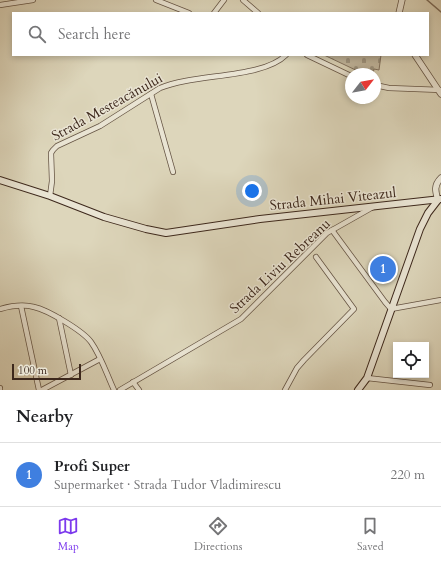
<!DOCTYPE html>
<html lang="en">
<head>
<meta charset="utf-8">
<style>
	:root { --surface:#fff; --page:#f6f6f6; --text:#202124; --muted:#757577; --line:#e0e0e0; --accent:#7c3aed }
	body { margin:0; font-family:Cardo,serif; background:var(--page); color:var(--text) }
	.controls { position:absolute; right:12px; bottom:12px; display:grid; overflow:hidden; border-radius:0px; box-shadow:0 2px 6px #0003 }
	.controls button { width:36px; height:36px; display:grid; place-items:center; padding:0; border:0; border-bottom:1px solid var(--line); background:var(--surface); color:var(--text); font:20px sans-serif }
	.compass { position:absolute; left:345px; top:68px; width:36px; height:36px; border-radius:50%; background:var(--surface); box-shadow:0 2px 6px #0003; rotate:59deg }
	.scale { position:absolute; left:12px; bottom:10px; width:69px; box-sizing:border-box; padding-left:4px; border:2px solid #3d281c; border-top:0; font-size:11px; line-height:14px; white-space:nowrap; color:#3d281c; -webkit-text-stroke:3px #e9e4d3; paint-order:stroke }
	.you { position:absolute; left:252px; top:191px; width:14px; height:14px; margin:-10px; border:3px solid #fff; border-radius:50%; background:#1a73e8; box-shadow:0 0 0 6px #1a73e833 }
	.badge { display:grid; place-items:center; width:26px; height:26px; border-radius:50%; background:var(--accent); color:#fff; font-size:13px; font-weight:700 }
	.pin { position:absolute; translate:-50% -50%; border:2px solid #fff; box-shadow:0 1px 4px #0006 }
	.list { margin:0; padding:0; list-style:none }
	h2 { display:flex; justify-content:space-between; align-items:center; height:52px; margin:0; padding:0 16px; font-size:17px }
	h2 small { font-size:13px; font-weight:400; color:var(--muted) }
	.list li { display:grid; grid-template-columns:26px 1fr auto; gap:12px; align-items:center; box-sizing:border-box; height:64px; padding:0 16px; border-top:1px solid var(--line) }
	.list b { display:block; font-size:15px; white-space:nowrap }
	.list p { margin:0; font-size:13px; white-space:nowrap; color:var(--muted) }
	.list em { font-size:13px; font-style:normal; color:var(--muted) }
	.icon { flex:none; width:22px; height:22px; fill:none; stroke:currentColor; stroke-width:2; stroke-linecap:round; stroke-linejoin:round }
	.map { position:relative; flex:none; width:441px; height:390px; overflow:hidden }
	.search { position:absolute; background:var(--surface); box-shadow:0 2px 6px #0003; left:12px; right:12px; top:12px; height:44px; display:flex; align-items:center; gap:10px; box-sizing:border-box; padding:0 14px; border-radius:0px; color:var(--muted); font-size:15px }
	.sheet { height:116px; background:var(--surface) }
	nav { display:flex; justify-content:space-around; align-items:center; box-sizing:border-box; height:56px; border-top:1px solid var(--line); background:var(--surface); font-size:11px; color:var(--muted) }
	nav a { display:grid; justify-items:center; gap:2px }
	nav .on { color:var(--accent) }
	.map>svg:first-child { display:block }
</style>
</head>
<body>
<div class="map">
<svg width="441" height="390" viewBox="0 0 441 390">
	<defs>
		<pattern id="cemetery-stones" width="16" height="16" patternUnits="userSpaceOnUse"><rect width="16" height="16" fill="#c2b8a0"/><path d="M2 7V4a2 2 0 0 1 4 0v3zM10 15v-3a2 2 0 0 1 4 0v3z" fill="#9f9682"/></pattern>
	</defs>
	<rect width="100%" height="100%" fill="#ddd6bb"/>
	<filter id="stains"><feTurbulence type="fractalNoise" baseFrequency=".005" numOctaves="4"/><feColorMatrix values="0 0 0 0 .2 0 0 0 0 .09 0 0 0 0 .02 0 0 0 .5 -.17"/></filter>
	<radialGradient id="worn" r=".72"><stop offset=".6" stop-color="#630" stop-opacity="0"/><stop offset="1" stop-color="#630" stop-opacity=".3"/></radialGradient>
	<path fill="url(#cemetery-stones)" stroke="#80705e" d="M324 55H381L379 70 374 69 373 74H364Z"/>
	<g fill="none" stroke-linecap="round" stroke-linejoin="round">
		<path stroke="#7d6d5b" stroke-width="1.5" d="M427 0 441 12"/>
		<defs>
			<g id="minor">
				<path d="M156 0 189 13"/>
				<path d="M243 0 258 13"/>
				<path d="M0 5 33 0"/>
				<path d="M214 13 224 0"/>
				<path d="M307 55 351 76"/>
				<path d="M375 85 389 88 441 90"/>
				<path d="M151 94 173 172"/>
				<path d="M50 196 52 181 51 153 53 150 57 146 100 126 160 88C195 73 262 79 286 55"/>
				<path d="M332 230 385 302 391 309 441 300"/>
				<path d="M21 306 39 390"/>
				<path d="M0 309C11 306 23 304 34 307 48 310 83 331 91 342 101 356 107 375 114 390"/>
				<path d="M59 318 71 375"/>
				<path d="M367 378 430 385"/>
				<path d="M133 382 139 390"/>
				<path d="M0 388V390"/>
				<path d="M42 390 100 359"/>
				<path d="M120 390 241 319 327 233 373 207"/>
				<path d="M285 390 297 368 304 360 354 309 316 257"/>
			</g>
			<g id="tertiary">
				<path d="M399 13 402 0"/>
				<path d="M415 55 441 94"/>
				<path d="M438 200C435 191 434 185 441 178"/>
			</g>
			<g id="secondary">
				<path d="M0 180 50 196 104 217 146 229 166 233 260 219 441 199"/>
				<path d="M358 390 367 378 420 229 428 213 438 200"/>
			</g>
		</defs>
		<use href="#minor" stroke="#655444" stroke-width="6"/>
		<use href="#tertiary" stroke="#655444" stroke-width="7"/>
		<use href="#secondary" stroke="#3d281c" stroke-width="8"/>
		<use href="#minor" stroke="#e9e4d3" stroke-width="4.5"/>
		<use href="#tertiary" stroke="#e9e4d3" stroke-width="5.5"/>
		<use href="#secondary" stroke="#e9e4d3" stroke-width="6"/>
	</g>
	<g text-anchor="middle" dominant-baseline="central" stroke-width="3" stroke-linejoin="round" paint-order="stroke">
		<g font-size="14" fill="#3d281c" stroke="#e9e4d3">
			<text transform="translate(107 107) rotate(-29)">Strada Mesteacănului</text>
			<text transform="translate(333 199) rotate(-6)">Strada Mihai Viteazul</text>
			<text transform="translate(280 266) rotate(-43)">Strada Liviu Rebreanu</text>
		</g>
	</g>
	<rect width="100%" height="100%" filter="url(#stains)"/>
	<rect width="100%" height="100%" fill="url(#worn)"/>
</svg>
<div class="controls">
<button><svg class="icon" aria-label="locate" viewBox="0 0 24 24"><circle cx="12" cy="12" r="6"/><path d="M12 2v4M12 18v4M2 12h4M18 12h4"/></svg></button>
</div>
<svg class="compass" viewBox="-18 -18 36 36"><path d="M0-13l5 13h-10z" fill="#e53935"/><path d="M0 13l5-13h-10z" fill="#757577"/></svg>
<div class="scale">100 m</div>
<div class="you"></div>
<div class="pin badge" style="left:383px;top:269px;background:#3f7fe0">1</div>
<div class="search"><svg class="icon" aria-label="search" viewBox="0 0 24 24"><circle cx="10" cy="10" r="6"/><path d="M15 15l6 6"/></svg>Search here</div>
</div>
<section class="sheet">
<h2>Nearby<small></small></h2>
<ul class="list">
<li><span class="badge" style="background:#3f7fe0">1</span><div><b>Profi Super</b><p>Supermarket · Strada Tudor Vladimirescu</p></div><em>220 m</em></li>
</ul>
</section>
<nav>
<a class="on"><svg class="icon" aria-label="map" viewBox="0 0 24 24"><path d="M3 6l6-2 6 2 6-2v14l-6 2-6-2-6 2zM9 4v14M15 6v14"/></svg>Map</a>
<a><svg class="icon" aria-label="directions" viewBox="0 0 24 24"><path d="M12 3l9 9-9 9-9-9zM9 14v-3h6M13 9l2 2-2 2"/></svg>Directions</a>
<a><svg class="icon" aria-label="saved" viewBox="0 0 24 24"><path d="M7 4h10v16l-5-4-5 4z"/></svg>Saved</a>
</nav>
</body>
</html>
